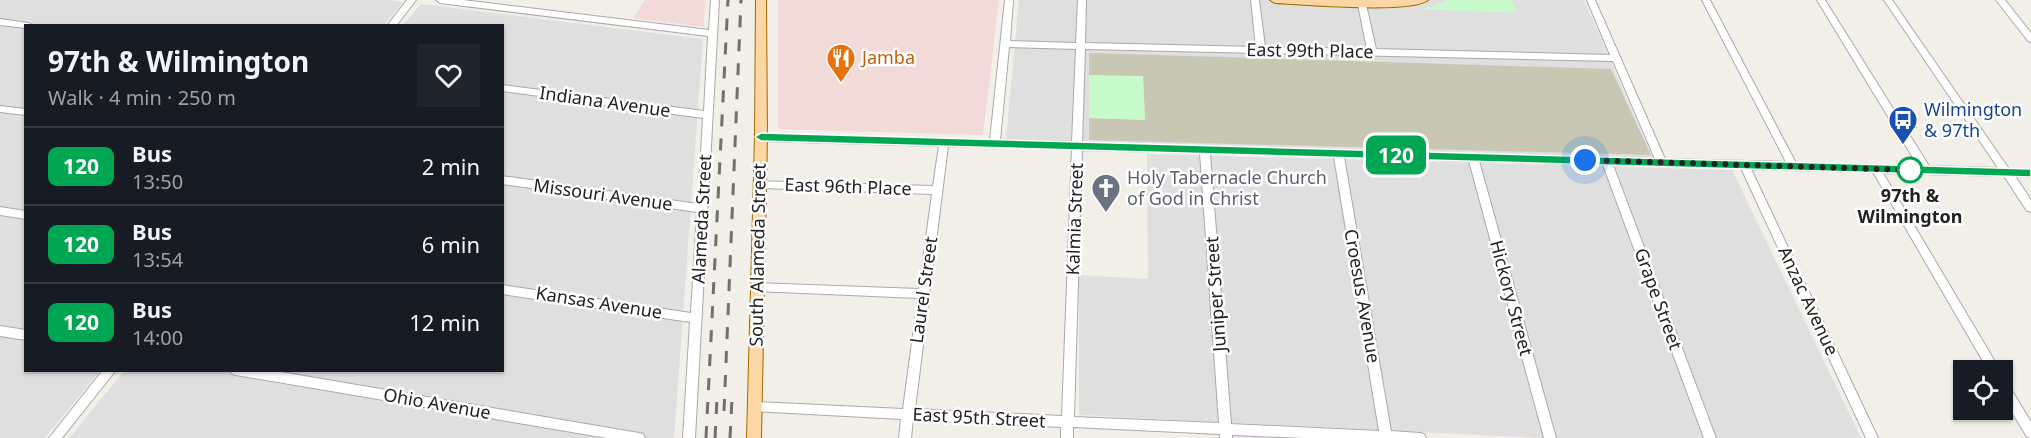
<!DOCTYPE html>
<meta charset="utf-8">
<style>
:root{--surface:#171b24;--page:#20242c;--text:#f1f3f6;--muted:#9ea1a6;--line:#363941}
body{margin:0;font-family:"Noto Sans",sans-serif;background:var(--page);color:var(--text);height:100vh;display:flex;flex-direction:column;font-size:22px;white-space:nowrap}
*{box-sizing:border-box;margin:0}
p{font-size:20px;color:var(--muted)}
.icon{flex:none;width:33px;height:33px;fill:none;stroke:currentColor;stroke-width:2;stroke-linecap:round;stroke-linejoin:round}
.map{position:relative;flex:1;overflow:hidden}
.panel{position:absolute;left:24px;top:24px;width:480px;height:348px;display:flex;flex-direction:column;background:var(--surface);border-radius:0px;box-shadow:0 2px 4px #0004}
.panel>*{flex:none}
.badge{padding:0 12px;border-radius:9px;font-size:21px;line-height:39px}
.tools{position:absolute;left:1953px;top:360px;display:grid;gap:12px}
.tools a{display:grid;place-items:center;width:60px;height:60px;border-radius:0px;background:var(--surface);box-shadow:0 2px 4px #0004;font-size:30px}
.you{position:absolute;width:30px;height:30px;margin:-15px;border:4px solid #fff;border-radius:50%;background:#1a73e8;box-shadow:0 0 0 9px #1a73e833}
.map>.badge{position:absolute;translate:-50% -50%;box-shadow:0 0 0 3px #fff}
.round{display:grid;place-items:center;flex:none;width:63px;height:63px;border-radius:0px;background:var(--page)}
.overview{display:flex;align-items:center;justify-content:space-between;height:102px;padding:0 24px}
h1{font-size:28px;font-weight:700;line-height:45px}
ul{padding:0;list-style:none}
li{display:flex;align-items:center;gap:18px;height:78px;padding:0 24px;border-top:2px solid var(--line)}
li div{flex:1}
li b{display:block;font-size:22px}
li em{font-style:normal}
li .badge{min-width:66px;font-weight:700;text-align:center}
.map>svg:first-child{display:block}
</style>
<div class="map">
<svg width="2031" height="438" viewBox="0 0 2031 438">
<rect width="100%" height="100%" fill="#f2efe9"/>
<g fill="#e0dfdf">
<path d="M0,0h388l15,2 -19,23 -358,1v344l74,1 -55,67h-45z"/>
<path d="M1019,0h565l69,159 -647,-20z"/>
<path d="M421,4l282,35 -29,399h-605l55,-67 378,-1v-344l-99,-1z"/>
<path d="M1147,154l585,16 129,268h-321l-461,-23v-140l69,4z"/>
</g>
<g fill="#f2dad9">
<path d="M645,0h60l-1,27 -71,-9z"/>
<path d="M778,0h221l-16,135 -205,-6z"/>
</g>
<path fill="#c7c7b4" d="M1089,53l522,16 40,86 -562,-15v-22l56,2 -2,-43 -54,-2z"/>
<g fill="#c8facc">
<path d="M1449,0h63l4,13 -93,-4z"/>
<path d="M1089,75l54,1 2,44 -56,-2z"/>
</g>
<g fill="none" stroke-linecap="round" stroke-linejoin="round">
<g stroke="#a9a9a9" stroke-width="2">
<g id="minor">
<path d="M407,0h9l-20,26h-9z"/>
<path d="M436,0h27l246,30 2,-30h8l-24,438h-12l7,-116 -188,-28v-9l189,28 6,-101 -195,-28v-8l196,28 5,-86 -201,-27v-6l202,26 4,-75 -268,-33z"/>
<path d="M1005,0h8l-3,41 66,2 2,-43h8l-1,43 171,4 -5,-47h8l6,47 102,2 -10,-49h8l11,49 234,6 -23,-55h8l70,159 121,3 -84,-162h8l86,163 122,3 -101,-166h8l104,166 69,2 -114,-168h8l117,169h22v8l-16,-1 16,24v12l-4,-1 -23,-35 -121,-3 117,197h-12l-115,-198 -122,-3 127,269h-12l-125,-270 -128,-3 103,273h-12l-101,-273 -124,-4 77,277h-12l-75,-277 -125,-4 47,274 29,2 4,1 2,4h-122l-72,-3v3h-12v-4l-147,-7v11h-12v-11l-148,-7 -2,18h-12l2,-19 -150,-8 -2,-4 2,-4 4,-1 148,7 15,-111 -161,-7 -4,-1 -2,-3 2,-3 4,-1 162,6 13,-95 -173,-6 -5,-4 1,-3 178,5 6,-40 -178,-5 -5,-4 2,-3 232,6zM1009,47l67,2 -4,93 -72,-2zM1085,49l528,12 42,98 -573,-16zM948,146l124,3 -10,267 -147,-7zM1082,150l118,3 19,270 -145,-6zM1210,153l124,4 45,274 -148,-7z"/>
<path d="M1996,0h9l26,33v9l-3,-1z"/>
<path d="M0,19l29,4 4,3h-7v2l-26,-3z"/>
<path d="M0,106l26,3v6l-26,-3z"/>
<path d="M0,207l26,4v8l-26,-4z"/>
<path d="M0,326l26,4v10l-26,-4z"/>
<path d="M103,370h13l-54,68h-13z"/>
<path d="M230,370h39l370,63 4,1 2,4h-38l-371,-63 -4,-1z"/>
<path d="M2002,380l4,1 25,41v16l-4,-1 -25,-41z"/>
</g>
</g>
<g stroke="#a06b00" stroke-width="2">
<g id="major">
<path d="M756,0h10l1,137 -6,301h-14l8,-301z"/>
<path d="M1270,0h158c-17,14 -126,4 -153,3z"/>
</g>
</g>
<use href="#minor" fill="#fff" fill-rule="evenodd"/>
<use href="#major" fill="#fcd6a4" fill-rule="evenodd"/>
<g stroke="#707070" stroke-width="3" stroke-dasharray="12 12" stroke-linecap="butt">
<path d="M724,411l17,-411"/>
<path d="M706,438l22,-438"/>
<path d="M715,438l2,-39"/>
<path d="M730,438l2,-39"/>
</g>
</g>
<path fill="#00a651" stroke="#fff" stroke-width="1.5" d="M761,133l1270,36v8l-1270,-36 -6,-4z"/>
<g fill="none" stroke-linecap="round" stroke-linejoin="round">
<path stroke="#222" stroke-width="6" stroke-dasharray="0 10.8" d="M1585,160l325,10"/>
</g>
<defs>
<g id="restaurant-pin" transform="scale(1.5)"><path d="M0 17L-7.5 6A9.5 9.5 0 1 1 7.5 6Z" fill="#e8710a" stroke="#fff"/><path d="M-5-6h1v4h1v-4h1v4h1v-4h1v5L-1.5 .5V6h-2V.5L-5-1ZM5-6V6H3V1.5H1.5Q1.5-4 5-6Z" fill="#fff"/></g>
<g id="bus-pin" transform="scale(1.5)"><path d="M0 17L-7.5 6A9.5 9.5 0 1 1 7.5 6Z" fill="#1a4fb4" stroke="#fff"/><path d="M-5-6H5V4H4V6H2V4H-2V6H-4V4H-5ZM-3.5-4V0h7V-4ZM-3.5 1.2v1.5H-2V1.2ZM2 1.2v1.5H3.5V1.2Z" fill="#fff"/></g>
<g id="church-pin" transform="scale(1.5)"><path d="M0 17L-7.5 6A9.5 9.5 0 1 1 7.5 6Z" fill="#6b7280" stroke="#fff"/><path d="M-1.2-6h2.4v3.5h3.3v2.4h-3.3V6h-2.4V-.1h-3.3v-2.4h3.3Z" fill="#fff"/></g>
</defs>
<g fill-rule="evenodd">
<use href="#restaurant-pin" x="841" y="58"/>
<use href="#bus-pin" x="1903" y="120"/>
<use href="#church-pin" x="1106" y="188"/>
</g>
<circle fill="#fff" stroke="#00a651" stroke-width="3" cx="1910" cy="170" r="12"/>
<g text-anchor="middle" stroke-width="5" stroke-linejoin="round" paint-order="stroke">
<g font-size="18" fill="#222" stroke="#fff">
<text transform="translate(1310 51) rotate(1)" y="6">East 99th Place</text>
<text transform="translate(605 102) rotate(8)" y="6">Indiana Avenue</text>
<text transform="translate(848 187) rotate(2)" y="6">East 96th Place</text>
<text transform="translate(603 195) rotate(8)" y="6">Missouri Avenue</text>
<text transform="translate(702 219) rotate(-87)" y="6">Alameda Street</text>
<text transform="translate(1075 219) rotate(-88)" y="6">Kalmia Street</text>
<text transform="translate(758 255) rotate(-89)" y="6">South Alameda Street</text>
<text transform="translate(924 290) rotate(-82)" y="6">Laurel Street</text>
<text transform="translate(1216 294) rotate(-94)" y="6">Juniper Street</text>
<text transform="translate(1362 296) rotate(80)" y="6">Croesus Avenue</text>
<text transform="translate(1511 298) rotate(75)" y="6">Hickory Street</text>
<text transform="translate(1658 299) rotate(70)" y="6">Grape Street</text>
<text transform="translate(1808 301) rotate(65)" y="6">Anzac Avenue</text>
<text transform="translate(599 303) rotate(9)" y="6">Kansas Avenue</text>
<text transform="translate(437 404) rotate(10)" y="6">Ohio Avenue</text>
<text transform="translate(979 418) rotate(3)" y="6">East 95th Street</text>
</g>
<g font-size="18" fill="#c56008" stroke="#fff" text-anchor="start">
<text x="862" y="64">Jamba</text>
</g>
<g font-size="18" fill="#164399" stroke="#fff" text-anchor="start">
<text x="1924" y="116">Wilmington<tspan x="1924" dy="21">&amp; 97th</tspan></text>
</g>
<g font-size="18" fill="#5b616d" stroke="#fff" text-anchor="start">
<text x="1127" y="184">Holy Tabernacle Church<tspan x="1127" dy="21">of God in Christ</tspan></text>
</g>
<g font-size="18" font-weight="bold" fill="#222" stroke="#fff">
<text x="1910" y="202">97th &amp;<tspan x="1910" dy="21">Wilmington</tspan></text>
</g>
</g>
</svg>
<div class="tools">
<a><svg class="icon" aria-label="locate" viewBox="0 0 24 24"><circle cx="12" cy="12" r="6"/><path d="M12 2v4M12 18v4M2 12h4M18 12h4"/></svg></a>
</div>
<div class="you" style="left:1585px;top:160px"></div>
<b class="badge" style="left:1396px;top:155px;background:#00a651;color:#fff">120</b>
<section class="panel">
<div class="overview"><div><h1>97th &amp; Wilmington</h1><p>Walk · 4 min · 250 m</p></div><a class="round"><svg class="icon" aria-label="heart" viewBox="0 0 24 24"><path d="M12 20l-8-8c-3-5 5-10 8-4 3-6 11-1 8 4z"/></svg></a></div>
<ul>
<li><span class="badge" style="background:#00a651;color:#fff">120</span><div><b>Bus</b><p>13:50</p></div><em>2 min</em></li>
<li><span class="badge" style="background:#00a651;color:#fff">120</span><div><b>Bus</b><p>13:54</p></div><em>6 min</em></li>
<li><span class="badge" style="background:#00a651;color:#fff">120</span><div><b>Bus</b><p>14:00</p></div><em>12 min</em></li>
</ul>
</section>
</div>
